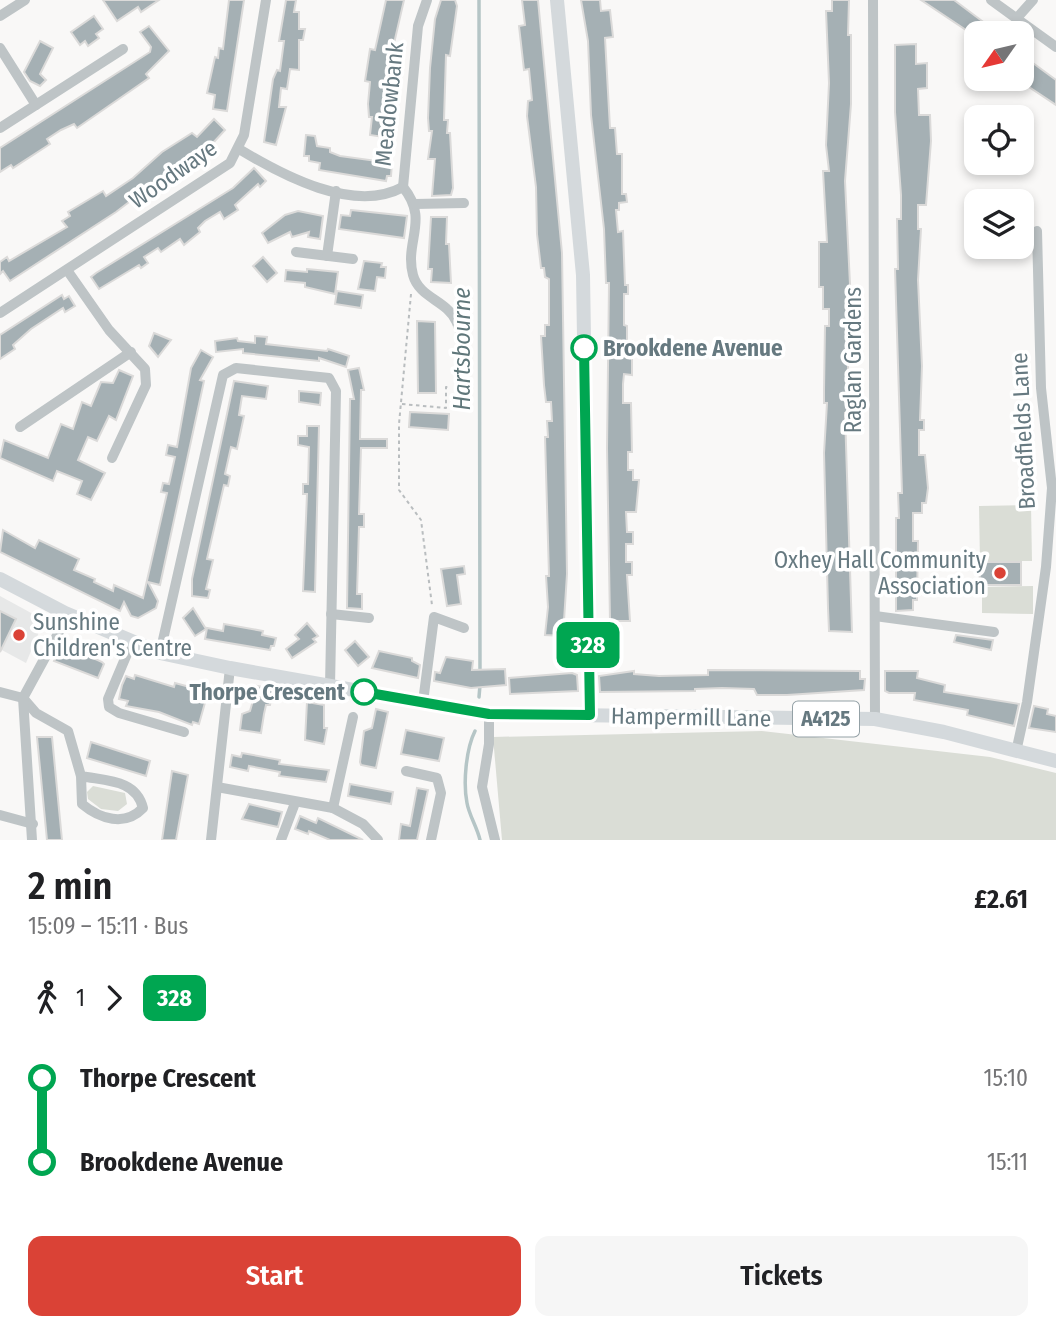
<!DOCTYPE html>
<meta charset="utf-8">
<style>
:root{--surface:#fff;--page:#f6f6f6;--text:#202124;--muted:#757577;--accent:#da4236}
body{margin:0;font-family:"Fira Sans Condensed",sans-serif;background:var(--page);color:var(--text);height:100vh;display:flex;flex-direction:column;font-size:26px;white-space:nowrap}
*{box-sizing:border-box;margin:0}
p{font-size:23px;color:var(--muted)}
.icon{flex:none;width:38px;height:38px;fill:none;stroke:currentColor;stroke-width:2;stroke-linecap:round;stroke-linejoin:round}
.map{position:relative;height:840px;overflow:hidden}
.drawer{display:flex;flex-direction:column;background:var(--surface);flex:1}
.drawer>*{flex:none}
.badge{padding:0 14px;border-radius:10px;font-size:24px;line-height:46px}
.needle{width:46px;rotate:236deg}
.controls{position:absolute;left:964px;top:21px;display:grid;gap:14px}
.controls a{display:grid;place-items:center;width:70px;height:70px;border-radius:14px;background:var(--surface);box-shadow:0 4px 10px #0003;font-size:35px}
.map>.badge{position:absolute;translate:-50% -50%;box-shadow:0 0 0 4px #fff}
.legs{display:flex;align-items:center;gap:10px;height:77px;padding:0 28px;font-size:23px}
.legs p{margin-inline-start:auto}
.head{display:flex;align-items:center;justify-content:space-between;height:119px;padding:0 28px}
h1{font-size:38px;font-weight:600;line-height:52px}
.button{display:flex;gap:14px;margin-top:auto;padding:14px 28px}
.button a{flex:1;height:80px;border-radius:14px;background:var(--accent);color:#fff;font-size:28px;font-weight:600;line-height:80px;text-align:center}
.button a+a{background:var(--page);color:var(--text)}
ul{padding:0 28px;list-style:none}
li{display:flex;align-items:center;gap:24px;height:84px;font-size:26px}
li i{display:grid;place-items:center;width:10px;height:100%;margin:0 9px;background:currentColor}
li i::after{content:'';width:18px;height:18px;margin:-9px;border:5px solid;border-radius:50%;background:var(--surface)}
li p{margin-inline-start:auto}
li:first-child i{background:linear-gradient(#0000 50%,currentColor 0)}
li:last-child i{background:linear-gradient(currentColor 50%,#0000 0)}
.map>svg:first-child{display:block}
</style>
<div class="map">
<svg width="1056" height="840" viewBox="0 0 1056 840">
<rect width="100%" height="100%" fill="#f9f8f7"/>
<path fill="#e7e8e8" d="M0,596l44,24 -18,43 -26,-14z"/>
<g fill="#daddd6">
<path d="M1031,505l1,56h-52l-1,-55z"/>
<path d="M1033,586v28l-51,-1v-26z"/>
<path d="M762,731l228,26 66,16v67h-554l-9,-103z"/>
<path d="M93,786l32,7 2,11 -9,7 -17,-2 -13,-10 -1,-7z"/>
</g>
<g fill="none" stroke-linecap="round" stroke-linejoin="round">
<g stroke="#b5c5c6" stroke-width="3.5">
<path d="M479,0l1,673"/>
<path d="M479,697l1,-12"/>
<path d="M475,731c-9,18 -12,52 -8,72 2,12 10,24 13,37"/>
</g>
</g>
<g fill="#a5b0b4" stroke="#dbdad9" stroke-width="2">
<path d="M103,0h56l-18,12 -3,-5 -21,14z"/>
<path d="M229,0h15l-17,111 -14,-2 2,-14 -8,-2 8,-36 3,1 1,-10 4,1z"/>
<path d="M286,0h10l-2,12h5v17h6l-2,11h-4v30l-9,-1 -3,20 -6,-1 -2,19h7l-10,38 -12,-3 9,-63 4,-9 3,1 4,-30h-5z"/>
<path d="M386,0h18l-20,87v36l3,1 -4,13 -13,-2 2,-18h-3l-1,-13 2,-22 -5,-1 5,-32 5,1z"/>
<path d="M441,0h14l2,6 -7,50 -4,-1 -2,65h4l-1,13h3l3,55 -2,7 -19,1 3,-37h-7l4,-28h-3l-1,-13 2,-50 5,-49z"/>
<path d="M522,0h16l24,253 5,321 -4,62 -18,-1 3,-28 -2,-31h3l-4,-139h3l-1,-16h5l-1,-19h-5l-2,-17 -3,-49h4v-11h4v-46l-4,-2 -1,-9h-3l-4,-34 -1,-47 -9,-71 1,-15 4,-1 -3,-31 -5,1 -5,-44 6,-1z"/>
<path d="M581,0h19l1,11 9,-1 3,27 -8,1 5,90h5l2,26h5v40h4l1,8 -8,1v7h-3l2,22 5,-1 2,54h3v9h-4v31l3,1v25h5v24l-8,-1 -1,10v19h8l1,49h-4v18h5v10h6l-3,32h-10l1,20h6v12h-7v18h6v13h-5l3,46h-20l-3,-173 2,-165h-3l-2,-54 -13,-114 -3,-74z"/>
<path d="M832,0h17l-1,35h3v69l-6,77 7,145 -4,11v76h-3l7,219 -23,-1 -1,-23 -4,-155 3,-50h-3v-13l1,-64h4v-17h-6v-22h-4v-45h8l-4,-71h6l-3,-26 3,-62 -3,-72h6z"/>
<path d="M921,0h33l44,33 -26,1z"/>
<path d="M94,16l9,13 -7,5 3,4 -11,8 -3,-5 -5,4 -9,-13z"/>
<path d="M149,26l20,25 -23,23 3,4 -72,50 -3,-4 -13,6 -14,9 3,5 -37,24 -2,-3 -11,7v-24l150,-96 1,-5 -11,-15z"/>
<path d="M40,41l13,7 -13,26 6,6 -6,6 -10,-5 -6,-9z"/>
<path d="M916,44v20l11,-1v25l-9,1 1,26h11l1,26 -5,64h-8v24h3l-3,51 4,86 -2,54h4v10h-5v25h6l3,33 -2,15h-4v10h-9v28h5l-1,59h-4v10l-17,1v-93h3l-1,-25h4l-7,-224h3l-1,-50h4v-24l-6,-83v-67z"/>
<path d="M1022,55l34,25v25l-33,-22 4,-5 -5,-4z"/>
<path d="M214,119l11,11 -13,14 -2,-2 -14,9 -80,61 -106,69 -7,-10 -3,3v-12l7,-5 2,4 58,-34 -5,-6 8,-5 -2,-4 35,-21 3,5 27,-18 29,-26 30,-19 5,4z"/>
<path d="M306,135l9,1 2,10 13,2v4l10,4 52,7 -1,13h-4l-1,5 -67,-11 1,-7 -11,-2v-5h-5z"/>
<path d="M254,168l12,13 -6,6 -2,-3 -23,21 3,5 -14,9 -4,-7 -15,9 -7,7 2,4 -16,13 -4,-6 -19,13 -3,-4 -14,9 4,6 -7,5 -2,-3 -40,24 -8,-12 5,-4 137,-85z"/>
<path d="M351,210l56,6 -3,22 -65,-9 2,-14 9,1z"/>
<path d="M298,211l25,5 -3,23 -12,-2 1,-5 -17,5 -2,-5 -22,11 -6,-10 23,-18z"/>
<path d="M431,217h16l-1,27h3l2,39 -20,-1 1,-13h-4z"/>
<path d="M263,257l14,16 -10,9 -14,-16z"/>
<path d="M364,261l18,2 -1,4h5l-1,11 -8,-1 -2,14 -17,-2z"/>
<path d="M307,269l31,3 -3,22 -30,-7v-4l-20,-2 1,-11 21,2z"/>
<path d="M337,291l26,4 -2,13 -26,-4z"/>
<path d="M62,295l2,4 5,-3 6,10 -10,6 -2,-4 -32,21 -18,16 2,4 -15,10v-24z"/>
<path d="M417,321l18,1 1,71h-18z"/>
<path d="M154,333l17,7 -13,17 -9,-11z"/>
<path d="M255,336l12,1 -1,7 61,7 1,-2 21,7 -3,11 -27,-9v3l-76,-8v-4l-27,3 -1,-11 22,-3 1,3 17,2z"/>
<path d="M201,350l12,7 -13,23 4,1 -44,204 -12,-3 10,19 -2,7 -18,10 -7,-2 -7,-14 -4,9 -120,-59 3,-22 32,18 4,-8 40,19 -5,11 21,9 -1,3 19,9 1,-6 29,13 24,-105 -6,-1 2,-9 6,1 6,-27 -9,-2 2,-10 9,2 14,-79z"/>
<path d="M359,368l5,22h-3l-1,49h27v9h-26l-2,66h5v13h-5l-2,67h5v15l-15,-1 3,-209h4l-6,-29z"/>
<path d="M119,370l14,6 -17,44 -7,-4 -12,25 -9,-4 -10,23 27,13 -14,27 -14,-6 5,-13 -25,-10 -4,10 -53,-23 4,-18 44,18 13,-34 12,5 9,-27 9,4 10,-24 12,1z"/>
<path d="M234,381l34,5 -2,13 -24,-3 -3,19 5,1 -7,33 -6,-2 -6,27 5,2 -2,10 -4,-1 -17,74 6,1 -7,29 4,1 -2,8 -16,-2v-17z"/>
<path d="M299,391l22,2 -1,12 -21,-3z"/>
<path d="M410,412l39,2 -1,16 -39,-3z"/>
<path d="M307,426h12l-4,166 -12,-1 4,-97h-4v-10h5l1,-37 -11,-2v-9h9z"/>
<path d="M979,562h42v23h-41z"/>
<path d="M464,566l1,8 -8,1 4,29 -14,2 -6,-37z"/>
<path d="M193,608l13,21 -11,7 -12,-18z"/>
<path d="M0,611l16,8 -16,33z"/>
<path d="M307,623l11,13 -5,3 3,3 -24,16 -6,-9 13,-10 -4,-4z"/>
<path d="M224,624l39,7 -1,4 14,3 -2,8h-3l-1,4 -65,-11 2,-11 16,3z"/>
<path d="M956,635l37,5 -2,10 -37,-8z"/>
<path d="M355,641l14,16 -11,9 -13,-16z"/>
<path d="M62,644l40,18 2,2 -6,14 -44,-17z"/>
<path d="M379,651l33,7v3l8,4 -2,13 -46,-10z"/>
<path d="M446,657l27,4 -1,9 33,-1 1,16 -35,3 -37,-7 1,-9 5,1z"/>
<path d="M708,670l152,1v8h5l-1,11 -77,5h-30l-3,-6 -32,-1 -27,1v2l-95,1 -1,-16 35,-5v3l25,2 49,-1z"/>
<path d="M885,671h33l-1,7 28,7 -1,7 75,12 -5,22 -47,-11 1,-5 -54,-10 1,-7h-26l-4,-2z"/>
<path d="M572,673l5,2 1,16 -68,3 -1,-16z"/>
<path d="M135,675l39,12 1,-4 33,9 -9,32 -6,-2 -1,3 -33,-13 -33,-6 2,-5 -9,-2 3,-14 4,-9 8,3z"/>
<path d="M257,686l16,3 -3,16h-4l-2,9 -3,19 -21,-3 2,-16 8,-3z"/>
<path d="M307,702l17,3v23h3l-3,16 -19,-4z"/>
<path d="M1034,706l14,3 -1,5 9,2v16l-27,-4z"/>
<path d="M376,709l12,3 -12,56 -15,-3 -1,-3 4,-31 8,-3z"/>
<path d="M406,730l38,8 -5,23 -38,-7z"/>
<path d="M37,737h15l10,103h-15z"/>
<path d="M91,742l59,19 -4,15 -59,-18z"/>
<path d="M242,753l38,7 -1,4 50,6 -3,12 -47,-6 1,-4 -31,-6 -1,5 -18,-4 2,-12 9,2z"/>
<path d="M172,771l16,4 -12,65h-14z"/>
<path d="M350,784l43,8 -2,12 -43,-8z"/>
<path d="M417,788l11,2 -11,50h-18l2,-16 9,2z"/>
<path d="M249,804l33,8 -4,15 -36,-8z"/>
<path d="M300,816l16,7 2,-5 45,22h-33l-21,-9 -1,3 -13,-5z"/>
</g>
<g fill="none" stroke-linecap="round" stroke-linejoin="round">
<g stroke="#b9bdbf" stroke-width="2" stroke-dasharray="3.5 3.5" stroke-linecap="butt">
<path d="M411,294l-12,130v66l22,30 11,85"/>
<path d="M402,404l44,4v-21h3"/>
</g>
<g stroke="#bec4c6" stroke-width="10">
<path d="M873,0l2,719"/>
<path d="M991,0l65,47"/>
<path d="M0,16l25,-16"/>
<path d="M1017,18l16,-18"/>
<path d="M0,48l36,57"/>
<path d="M0,128l123,-79"/>
<path d="M239,149c43,26 115,65 164,38"/>
<path d="M403,187c27,33 1,54 10,88 5,18 22,23 34,34 23,20 14,61 14,88"/>
<path d="M403,187l15,-161 9,-26"/>
<path d="M415,204l49,-1"/>
<path d="M296,252l57,7"/>
<path d="M327,256l9,-65"/>
<path d="M67,270l42,60 36,39 1,16 -34,73"/>
<path d="M0,313l230,-150 14,-28 22,-135"/>
<path d="M20,427l111,-75"/>
<path d="M331,614l38,4"/>
<path d="M875,616l119,16"/>
<path d="M132,642l-24,57 1,8 10,6 65,19"/>
<path d="M160,653l63,-278 13,-7 93,10 7,13 -6,295"/>
<path d="M0,692l23,6 13,15 32,18 13,45 1,28c18,15 43,23 61,4 -7,-29 -37,-27 -62,-32"/>
<path d="M423,702l11,-85 30,11"/>
<path d="M489,714v30l-7,43 13,53"/>
<path d="M1016,752l11,-50 19,-135 6,-79 -11,-100 -4,-157"/>
<path d="M406,771l31,7 4,15 -10,47"/>
<path d="M217,787l116,21 30,16 15,16"/>
<path d="M333,808l20,-91"/>
<path d="M0,815l33,9"/>
<path d="M32,840l-9,-142 37,-68 5,-17"/>
<path d="M211,840l19,-172"/>
<path d="M281,840l14,-37"/>
</g>
<g stroke="#d4d9dc" stroke-width="14">
<path d="M557,0l26,275 7,440"/>
<path d="M0,579l65,34 95,40 70,15 259,46 386,5 69,13 112,29"/>
</g>
</g>
<g fill="none" stroke-linecap="round" stroke-linejoin="round">
<g stroke="#fff" stroke-width="16">
<path id="line-1" d="M364,692l125,22 101,1 -6,-367"/>
</g>
<use href="#line-1" stroke="#00a651" stroke-width="10"/>
</g>
<g fill="#fff" stroke="#00a651" stroke-width="3.5">
<circle cx="584" cy="348" r="12"/>
<circle cx="364" cy="692" r="12"/>
</g>
<g fill="#da4236" stroke="#fff" stroke-width="2.5">
<circle cx="1000" cy="573" r="7"/>
<circle cx="19" cy="635" r="7"/>
</g>
<g text-anchor="middle" stroke-width="7" stroke-linejoin="round" paint-order="stroke">
<rect fill="#fff" stroke="#94a1a6" stroke-width="2" x="793" y="701.5" width="66" height="35" rx="5"/>
<g font-size="21" font-weight="bold" fill="#667980">
<text x="826" y="726">A4125</text>
</g>
<g font-size="23" fill="#667980" stroke="#fff">
<text transform="translate(389 104) rotate(-84)" y="8">Meadowbank</text>
<text transform="translate(173 174) rotate(-35)" y="8">Woodwaye</text>
<text transform="translate(853 360) rotate(-90)" y="8">Raglan Gardens</text>
<text transform="translate(1023 431) rotate(-93)" y="8">Broadfields Lane</text>
<text transform="translate(691 717) rotate(1)" y="8">Hampermill Lane</text>
</g>
<g font-size="23" font-weight="bold" fill="#667980" stroke="#fff" text-anchor="start">
<text x="603" y="356">Brookdene Avenue</text>
<text x="345" y="700" text-anchor="end">Thorpe Crescent</text>
</g>
<g font-size="23" fill="#667980" stroke="#fff" text-anchor="end">
<text x="986" y="568">Oxhey Hall Community<tspan x="986" dy="26">Association</tspan></text>
<text x="33" y="630" text-anchor="start">Sunshine<tspan x="33" dy="26">Children's Centre</tspan></text>
</g>
<g font-size="24" font-style="italic" fill="#60777a" stroke="#fff">
<text transform="translate(462 349) rotate(-90)" y="8">Hartsbourne</text>
</g>
</g>
</svg>
<div class="controls">
<a><svg class="needle" viewBox="-14 -14 28 28"><path d="M0-13l5 13h-10z" fill="#e53935"/><path d="M0 13l5-13h-10z" fill="#757577"/></svg></a>
<a><svg class="icon" aria-label="locate" viewBox="0 0 24 24"><circle cx="12" cy="12" r="6"/><path d="M12 2v4M12 18v4M2 12h4M18 12h4"/></svg></a>
<a><svg class="icon" aria-label="layers" viewBox="0 0 24 24"><path d="M12 4l9 5-9 5-9-5zM3 14l9 5 9-5"/></svg></a>
</div>
<b class="badge" style="left:588px;top:645px;background:#00a651;color:#fff">328</b>
</div>
<section class="drawer">
<div class="head"><div><h1>2 min</h1><p>15:09 – 15:11 · Bus</p></div><b>£2.61</b></div>
<div class="legs"><svg class="icon" aria-label="walk" viewBox="0 0 24 24"><circle cx="13" cy="4" r="2"/><path d="M13 8l-2 6 4 7M11 14l-3 7M7 12l3-4h3l4 4"/></svg>1<svg class="icon" aria-label="forward" viewBox="0 0 24 24"><path d="M9 5l7 7-7 7"/></svg><b class="badge" style="background:#00a651;color:#fff">328</b></div>
<ul>
<li><i style="color:#00a651"></i><b>Thorpe Crescent</b><p>15:10</p></li>
<li><i style="color:#00a651"></i><b>Brookdene Avenue</b><p>15:11</p></li>
</ul>
<div class="button"><a>Start</a><a>Tickets</a></div>
</section>
